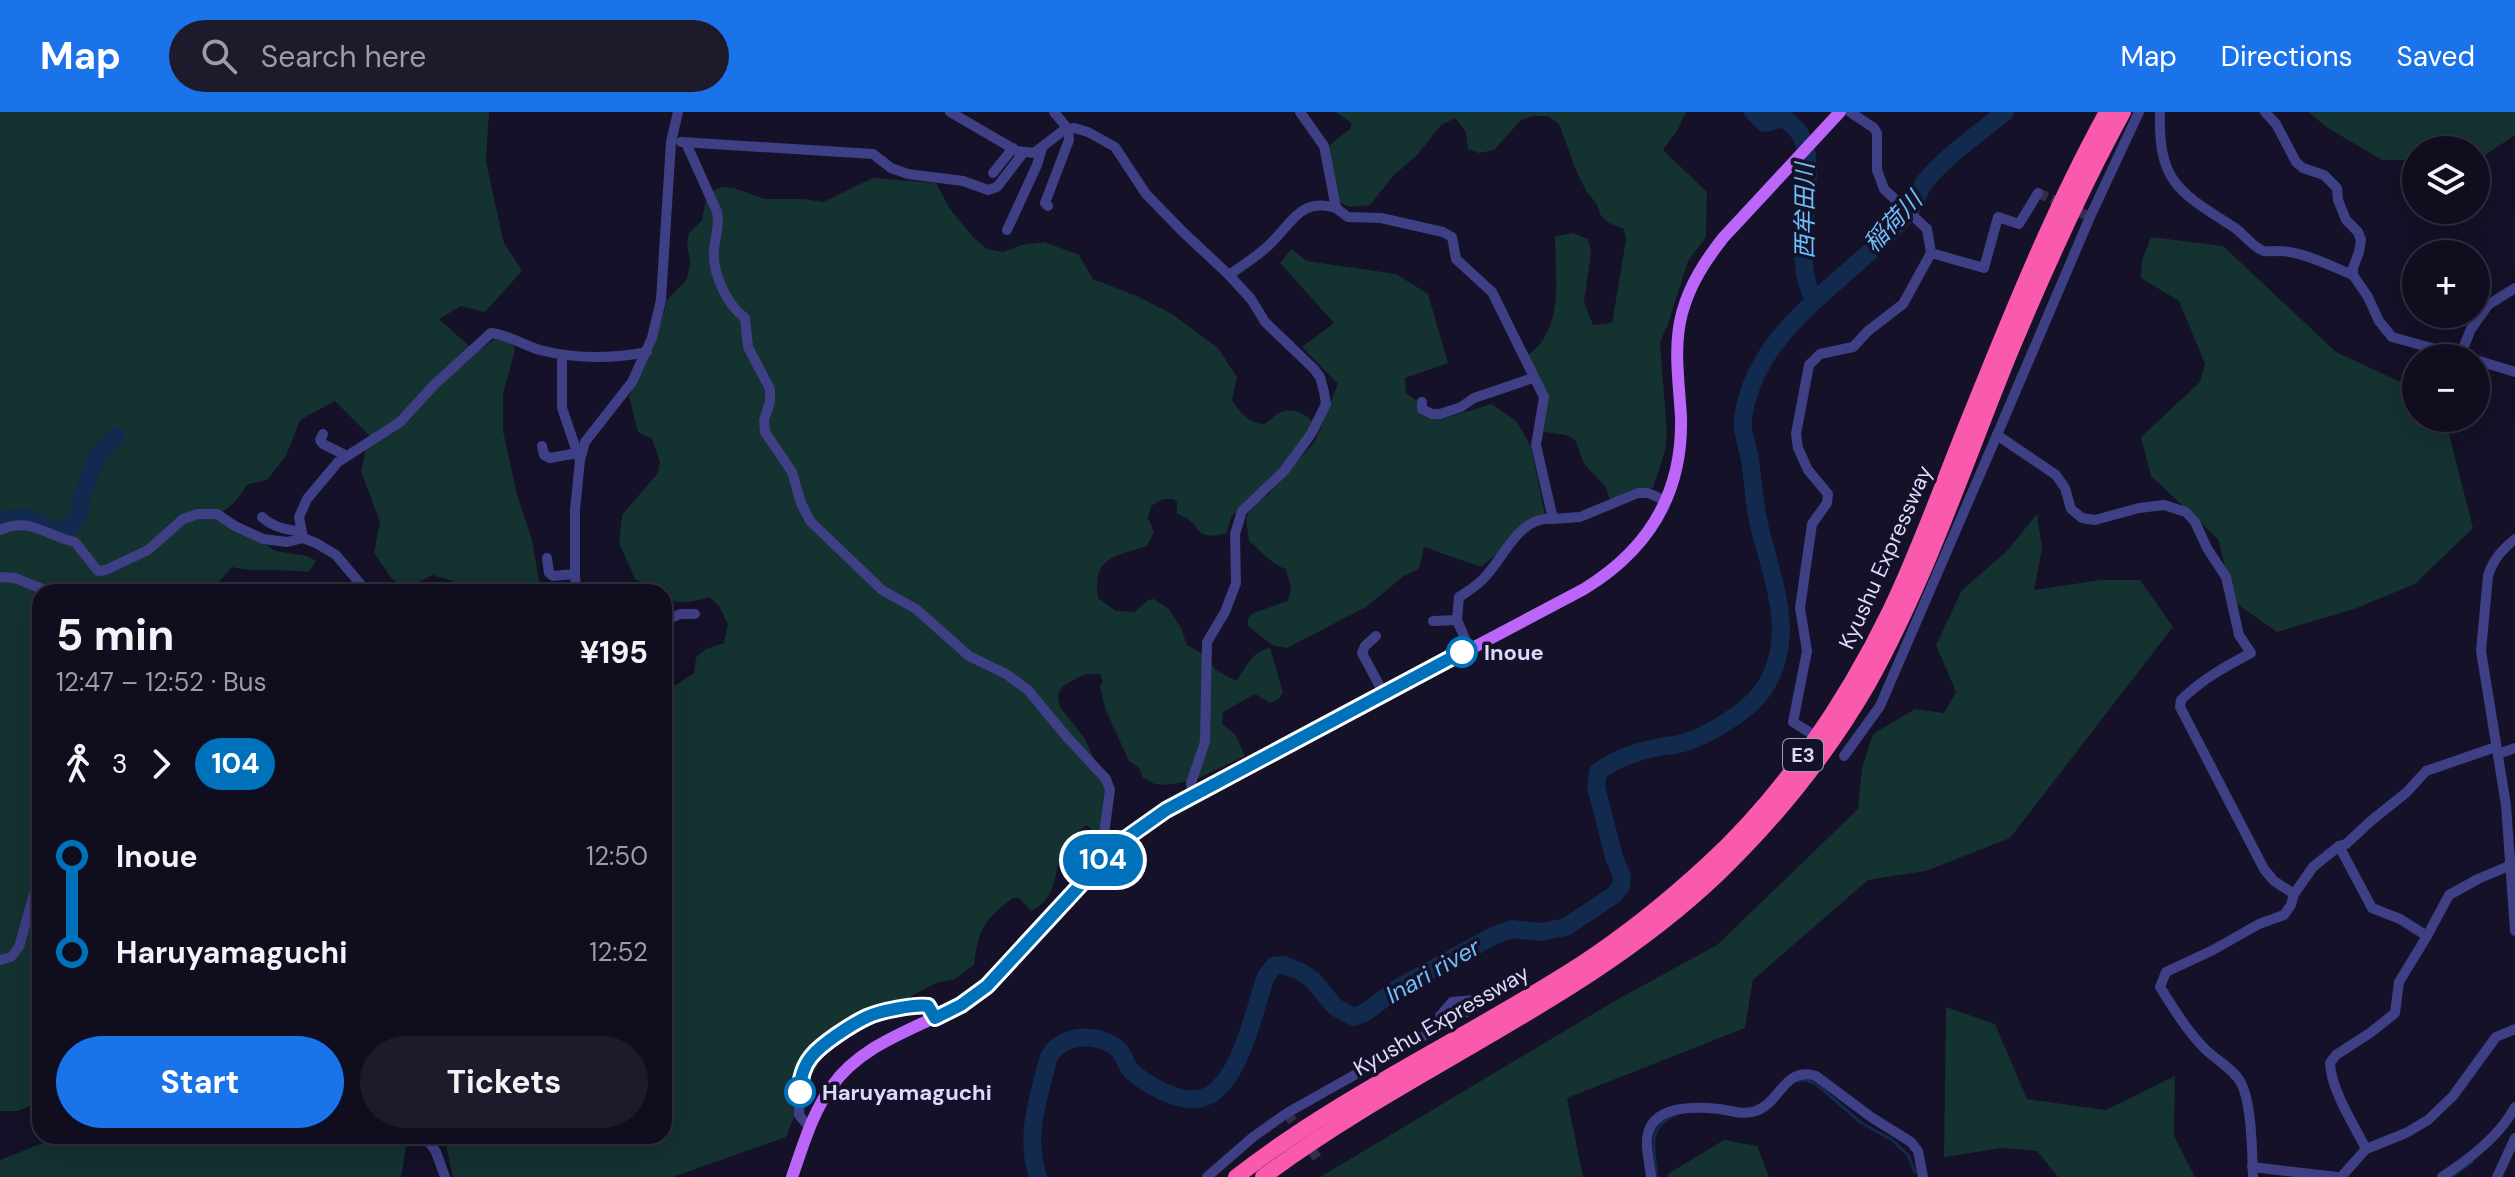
<!DOCTYPE html>
<meta charset="utf-8">
<style>
:root{--surface:#0f0d1e;--page:#1d1b2b;--text:#f1f3f6;--muted:#9b9ca4;--line:#2f2d3c;--accent:#1a73e8}
body{margin:0;font-family:"DM Sans","Noto Sans JP",sans-serif;background:var(--page);color:var(--text);height:100vh;display:flex;flex-direction:column;font-size:30px;white-space:nowrap}
*{box-sizing:border-box;margin:0}
p{font-size:26px;color:var(--muted)}
.icon{flex:none;width:44px;height:44px;fill:none;stroke:currentColor;stroke-width:2;stroke-linecap:round;stroke-linejoin:round}
.map{position:relative;flex:1;overflow:hidden}
.drawer{position:absolute;left:32px;top:472px;width:640px;height:560px;display:flex;flex-direction:column;background:var(--surface);border-radius:24px;box-shadow:0 8px 32px #0002,0 0 0 2px var(--line)}
.drawer>*{flex:none}
.badge{padding:0 16px;border-radius:26px;font-size:28px;line-height:52px}
.fabs{position:absolute;left:2402px;top:24px;display:grid;gap:16px}
.fabs a{display:grid;place-items:center;width:88px;height:88px;border-radius:50%;background:var(--surface);box-shadow:0 8px 32px #0002,0 0 0 2px var(--line);font-size:40px}
.map>.badge{position:absolute;translate:-50% -50%;box-shadow:0 0 0 4px #fff}
.legs{display:flex;align-items:center;gap:12px;height:88px;padding:0 24px;font-size:26px}
.legs p{margin-inline-start:auto}
.summary{display:flex;align-items:center;justify-content:space-between;height:136px;padding:0 24px}
h1{font-size:44px;font-weight:700;line-height:60px}
.action{display:flex;gap:16px;margin-top:auto;padding:16px 24px}
.action a{flex:1;height:92px;border-radius:48px;background:var(--accent);color:#fff;font-size:32px;font-weight:700;line-height:92px;text-align:center}
.action a+a{background:var(--page);color:var(--text)}
ul{padding:0 24px;list-style:none}
li{display:flex;align-items:center;gap:28px;height:96px;font-size:30px}
li i{display:grid;place-items:center;width:12px;height:100%;margin:0 10px;background:currentColor}
li i::after{content:'';width:20px;height:20px;margin:-10px;border:6px solid;border-radius:50%;background:var(--surface)}
li p{margin-inline-start:auto}
li:first-child i{background:linear-gradient(#0000 50%,currentColor 0)}
li:last-child i{background:linear-gradient(currentColor 50%,#0000 0)}
header{display:flex;align-items:center;gap:48px;box-sizing:border-box;height:112px;padding:0 40px;background:var(--accent);color:#fff}
header strong{font-size:38px}
nav{display:flex;gap:44px;margin-inline-start:auto;font-size:28px}
.search{width:560px;height:72px;background:var(--page);display:flex;align-items:center;gap:20px;box-sizing:border-box;padding:0 28px;border-radius:44px;color:var(--muted);font-size:30px}
.map>svg:first-child{display:block}
</style>
<header>
<strong>Map</strong>
<div class="search"><svg class="icon" aria-label="search" viewBox="0 0 24 24"><circle cx="10" cy="10" r="6"/><path d="M15 15l6 6"/></svg>Search here</div>
<nav><a>Map</a><a>Directions</a><a>Saved</a></nav>
</header>
<div class="map">
<svg width="2515" height="1065" viewBox="0 0 2515 1065">
<rect width="100%" height="100%" fill="#141128"/>
<g fill="#143230">
<path d="M0,0h489l-3,50 18,81 18,28 -37,41 -24,-6 -22,13 30,27 9,5 17,-12 18,4 2,7 -12,44v37l15,67 14,42 9,52h-64l-3,-4 -41,-13 -18,9 -13,2 -10,-7 -18,-26 6,-31 -19,-51 8,-36 -34,-34 -35,19 -14,36 -19,24 -19,4 -13,18 -14,11 54,38 33,5 8,5 -7,11c-26,-3 -52,1 -77,-5l-22,25h-170v510l-22,9h-18z"/>
<path d="M1336,0h350l-8,17 -15,21 44,42 -1,45 -18,24 -20,63 -8,18 7,91 -2,18 -12,37 -13,1 -30,10 -5,-13 -21,-22 -9,-24 -9,-5 -22,-3 3,-32 -19,-45c37,-26 27,-79 27,-119l18,-3 15,6 3,13 -7,50 9,23 19,-2 14,-83 -2,-11 -15,-6 -8,-7 -5,-13 -10,-12 -11,-23 -16,-44 -11,-8h-15l-12,4 -27,30 -15,3 -11,-4 -2,-17 -11,-14 -14,7 -23,29 -25,22 -23,29 -20,2 -11,-5 -11,-52 2,-5 21,-17v-5z"/>
<path d="M2308,0h207v23l-37,25h-2v-10h-60v10h-34l-54,-32z"/>
<path d="M873,66l63,5 14,26 24,29 13,11 16,3 18,-7 23,-3 35,13 14,24 46,18 33,17 46,34 19,29 -5,23c8,13 17,23 32,24 6,-3 11,-10 17,-12 11,-5 26,2 32,11l-25,39 -57,55 -4,16c-38,10 -21,-10 -50,-19v-12l-4,-3h-10l-12,7 -3,12 6,14 -7,14c-31,11 -55,9 -49,52l18,13 18,1 14,-12 6,-1 15,10 12,19 6,17 14,8 15,17 20,11c10,-12 16,-31 34,-33l13,44 -4,7 -9,4 -15,-9 -32,18 -1,12 13,10 10,22 -50,24 -28,5 -12,-1 -12,-6 -4,-10 -10,-7 -23,-50 -6,-24 3,-6 -3,-7h-14l-11,5 -13,8 -4,8 2,12 25,32 22,48 -8,49 -12,-11c-10,7 -21,17 -26,30 -8,23 -4,43 -30,56l-12,-13h-6c-28,21 -35,31 -39,67l-19,14 -19,4 -55,29 -53,35 -21,37 -21,53 -113,40h-220l-9,-41h220v-450l12,-1 18,-12 2,-16 10,-8 18,-6 4,-19 -9,-18 -10,-9c-17,5 -29,9 -45,-1v-4h-7l-22,-13 -16,-36 3,-28 36,-42 2,-11 -8,-23 -14,-7 -9,-36 24,-47 14,-49 20,-21 3,-16 -3,-21 2,-9 13,-13 5,-26 14,-7 13,1 31,11h39l19,3z"/>
<path d="M2151,125l72,9 113,106 80,37v29h29l28,110 -58,56 -61,25 -77,23 -43,-30 -16,-63 -67,-63 -10,-39 59,-55 5,-18 -26,-63 -38,-23 1,-18z"/>
<path d="M1291,137l16,12 89,13 32,20 20,69 -43,15 1,15 36,26 50,-15 25,18 14,25 14,67 -64,53 -57,-20 -5,22 -15,7 -38,31 -79,41 -15,-3 -24,-19v-8l5,-5 35,-12 3,-14 -5,-18c-15,-5 -25,-18 -37,-28l-3,-22 5,-13 17,-11 47,-54 23,-57 -36,-37 32,-24 -54,-60z"/>
<path d="M2037,402l5,35 -8,41 67,-10h39l33,47 -163,211 -84,33 -58,9 -115,100 -8,48 -178,70 16,79h-263l300,-179 97,-53 141,-136 4,-41 11,-34 42,-25 29,4 12,-21 -20,-47 26,-55 44,-38z"/>
<path d="M1946,895l49,17 32,75 79,11 69,-34 -1,60 21,41h-137l-21,-26 -35,-3 -58,9z"/>
<path d="M60,1024h348l-7,41h-401v-17z"/>
<path d="M1724,1028l33,6 12,31h-101v-3z"/>
</g>
<g fill="none" stroke-linecap="round" stroke-linejoin="round">
<g stroke="#112a4d" stroke-width="3">
<path d="M1797,969l7,-1 11,3 45,39 32,18 16,15 7,17"/>
<path d="M1657,1065c-3,-27 -11,-49 18,-62"/>
<path d="M2452,1065l21,-16"/>
</g>
<g stroke="#112a4d" stroke-width="18">
<path d="M1753,0l12,11 19,-5c5,4 11,9 14,13 27,36 -12,120 16,168"/>
<path d="M0,409l23,-4 6,2"/>
<path d="M34,409l22,10 13,-3 10,-13 3,-19 15,-40 19,-20"/>
<path d="M1038,1065c-12,-37 -3,-66 6,-102 2,-5 3,-13 5,-18 12,-24 51,-25 70,-7 5,6 7,15 12,21 15,13 45,31 66,28 42,-5 57,-90 69,-123l8,-10 10,-1 17,7 12,8 22,27 19,10 12,-5 32,-24 97,-53 17,-6 29,3 25,-5 48,-32 7,-9 1,-10 -7,-16 -19,-73 2,-15c19,-15 44,-22 67,-26 6,-1 12,-1 18,-3 24,-7 66,-32 80,-53 37,-54 7,-114 -5,-170 -4,-19 -5,-40 -8,-60 -2,-12 -9,-29 -7,-41 11,-84 88,-127 142,-182 8,-8 18,-17 25,-26 7,-10 9,-23 17,-32 23,-26 51,-45 78,-67"/>
</g>
<g stroke="#322f48" stroke-width="10" stroke-dasharray="10 5" stroke-linecap="butt">
<path d="M2038,81l52,24"/>
<path d="M1287,1001l30,45"/>
</g>
<g stroke="#3e3f85" stroke-width="10">
<path d="M950,0l67,39 17,2 30,-23 10,-2 14,4 27,15 31,47 37,38 46,43 22,24 14,23 49,47 6,8 4,15 2,12 -15,30 -27,37 -42,40 -7,23 1,49 -11,29 -18,30 -2,100 -14,41 1,12"/>
<path d="M1300,0l24,34 12,62 12,9 33,1 62,14 9,5 4,22 36,33 52,105 -8,48 17,74 27,-2 58,-24h10l18,8"/>
<path d="M2139,0l-49,105 -93,218 59,40 9,13 6,21 11,9 13,2 44,-12 25,-3 22,7 9,10 12,26 19,29 13,58 12,18c-25,13 -50,27 -70,47l-1,7 84,162 10,12 20,13"/>
<path d="M2160,0c-2,71 19,80 75,116 9,6 18,20 29,23 8,1 17,-1 25,1 21,3 44,15 64,23"/>
<path d="M2265,0l11,12 20,38 7,6 21,7 13,13 1,12 8,20 12,12 3,8 -2,12 -6,16v7l15,22 11,24 13,16 76,21"/>
<path d="M681,30l192,12 18,14 17,6 55,7 25,9 9,-3 27,-35"/>
<path d="M686,31l31,69c3,13 -2,25 -3,38 -2,23 13,55 31,68l3,29 22,42v13l-6,18 1,12 27,40 9,31 9,18 72,69 34,19 53,47 37,18 22,16 38,46 40,43 4,11 -7,51 5,14"/>
<path d="M993,61l20,-25"/>
<path d="M1048,94l-3,-3 24,-63 -1,-11 -14,-17"/>
<path d="M1007,118l30,-65 5,-17"/>
<path d="M1931,141l53,15 14,-51 21,7 19,-31"/>
<path d="M1229,163c14,-10 29,-19 41,-31 21,-19 29,-47 66,-36"/>
<path d="M562,243v53l17,50"/>
<path d="M2460,244l11,-27 17,-24 27,-17"/>
<path d="M2476,248l39,12"/>
<path d="M1422,290v7l10,5h8l21,-7 13,-9 59,-20"/>
<path d="M323,322l-3,6 3,4 24,12"/>
<path d="M542,334l2,9 6,3 27,-5"/>
<path d="M262,405c10,10 25,13 38,14"/>
<path d="M0,418c30,-14 46,6 75,12l23,29 8,-1 42,-20 35,-31 15,-5h19l18,12 28,13 24,3 16,-4 13,5 20,12 31,37"/>
<path d="M303,426l-4,-21 8,-18 31,-37 62,-40 34,-37 57,-52c18,2 32,12 49,17 34,9 73,9 107,2"/>
<path d="M2515,427c-13,11 -22,20 -27,37l-7,75 25,154 9,126"/>
<path d="M547,446l2,15 4,3 22,-2"/>
<path d="M0,465l15,1 35,14"/>
<path d="M577,480l-2,-14v-68l5,-50 5,-18 47,-60 20,-44 9,-38 10,-158 7,-30"/>
<path d="M664,509l16,-7h15"/>
<path d="M1433,509l24,-1"/>
<path d="M1376,524l-11,10 -3,7 22,41"/>
<path d="M1469,536l-12,-28 2,-23c9,-6 18,-11 25,-19 21,-21 34,-62 69,-59"/>
<path d="M664,564l4,-6"/>
<path d="M1809,620l-16,-10 14,-71 -7,-43 12,-84 15,-21 1,-9 -20,-24 -10,-22 -2,-14 13,-69 11,-11 33,-7 15,-16 35,-27 28,-51 -4,-24 -43,-40 -7,-19v-37l-3,-5 -24,-16"/>
<path d="M2498,642l17,-6"/>
<path d="M1844,644l36,-50 117,-271"/>
<path d="M2339,734l33,62 28,11 27,17 22,-41 29,-16 33,-14"/>
<path d="M0,848l11,-3 8,-10 21,-75"/>
<path d="M810,1016l-11,-13c1,-19 0,-37 9,-54 8,-14 44,-38 60,-44 11,-5 48,-13 60,-11l7,12"/>
<path d="M425,1024l11,16 9,25"/>
<path d="M2366,1037c-12,-24 -35,-59 -36,-86l6,-8 34,-22 25,-20 4,-31 28,-46"/>
<path d="M2252,1055l85,10"/>
<path d="M1207,1065l46,-40 34,-24 188,-106 -1,-7 -22,2 -12,14 -2,10"/>
<path d="M1651,1065c-1,-12 -5,-26 -4,-38 3,-34 47,-33 72,-30 13,2 24,6 37,2 25,-9 28,-45 60,-35l55,41 40,25 7,9 5,26"/>
<path d="M2253,1065c-1,-24 -1,-73 -12,-94 -7,-14 -25,-23 -36,-34 -18,-18 -31,-40 -45,-62l6,-15 47,-22 46,-26 25,-9 7,-10 3,-11 19,-27 26,-21 7,-2 26,-24 35,-28 19,-21 70,-24"/>
<path d="M2341,1065l25,-28 40,-16 22,-13 25,-24 43,-59 19,-8"/>
<path d="M2442,1065c27,-18 58,-41 73,-70"/>
<path d="M2497,1065l18,-39"/>
</g>
<path stroke="#bb65f9" stroke-width="12" d="M792,1065c11,-31 20,-64 40,-91 30,-42 81,-56 124,-79 11,-6 21,-14 31,-21l121,-131 17,-16 41,-29 418,-221c64,-39 99,-96 97,-172 -2,-35 -8,-70 1,-104 8,-29 23,-52 41,-75l117,-126"/>
<g stroke="#f95aad" stroke-width="16">
<path d="M1236,1065c108,-84 233,-140 347,-214 44,-29 85,-62 124,-98 76,-70 138,-161 183,-254 30,-62 53,-128 79,-192 42,-104 84,-209 138,-307"/>
<path d="M1263,1065c147,-110 322,-176 455,-303 58,-56 110,-121 150,-190 59,-106 97,-222 143,-334 34,-81 70,-161 112,-238"/>
</g>
</g>
<g fill="none" stroke-linecap="round" stroke-linejoin="round">
<g stroke="#fff" stroke-width="18">
<path id="line-1" d="M800,980c0,-12 3,-25 11,-35 10,-13 41,-33 56,-40 13,-6 48,-13 61,-11l7,12 26,-13 26,-19 121,-131 17,-16 41,-29 296,-158"/>
</g>
<use href="#line-1" stroke="#0072bc" stroke-width="12"/>
</g>
<g fill="#fff" stroke="#0072bc" stroke-width="4">
<circle cx="1462" cy="540" r="14"/>
<circle cx="800" cy="980" r="14"/>
</g>
<g text-anchor="middle" stroke-width="7" stroke-linejoin="round" paint-order="stroke">
<rect fill="#141128" stroke="#a09ebe" stroke-width="2" x="1783" y="627" width="40" height="32" rx="6"/>
<g font-size="20" font-weight="bold" fill="#dcdafe">
<text x="1803" y="650">E3</text>
</g>
<g font-size="22" fill="#dcdafe" stroke="#141128">
<text transform="translate(1885 445) rotate(-66)" y="8">Kyushu Expressway</text>
<text transform="translate(1441 908) rotate(-30)" y="8">Kyushu Expressway</text>
</g>
<g font-size="22" font-weight="bold" fill="#dcdafe" stroke="#141128" text-anchor="start">
<text x="1484" y="548">Inoue</text>
<text x="822" y="988">Haruyamaguchi</text>
</g>
<g font-size="24" font-style="italic" fill="#6cbff9" stroke="#141128">
<text transform="translate(1805 99) rotate(-90)" y="8">西牟田川</text>
<text transform="translate(1893 110) rotate(-47)" y="8">稲荷川</text>
<text transform="translate(1433 859) rotate(-30)" y="8">Inari river</text>
</g>
</g>
</svg>
<div class="fabs">
<a><svg class="icon" aria-label="layers" viewBox="0 0 24 24"><path d="M12 4l9 5-9 5-9-5zM3 14l9 5 9-5"/></svg></a>
<a>+</a>
<a>−</a>
</div>
<b class="badge" style="left:1103px;top:748px;background:#0072bc;color:#fff">104</b>
<section class="drawer">
<div class="summary"><div><h1>5 min</h1><p>12:47 – 12:52 · Bus</p></div><b>¥195</b></div>
<div class="legs"><svg class="icon" aria-label="walk" viewBox="0 0 24 24"><circle cx="13" cy="4" r="2"/><path d="M13 8l-2 6 4 7M11 14l-3 7M7 12l3-4h3l4 4"/></svg>3<svg class="icon" aria-label="forward" viewBox="0 0 24 24"><path d="M9 5l7 7-7 7"/></svg><b class="badge" style="background:#0072bc;color:#fff">104</b></div>
<ul>
<li><i style="color:#0072bc"></i><b>Inoue</b><p>12:50</p></li>
<li><i style="color:#0072bc"></i><b>Haruyamaguchi</b><p>12:52</p></li>
</ul>
<div class="action"><a>Start</a><a>Tickets</a></div>
</section>
</div>
